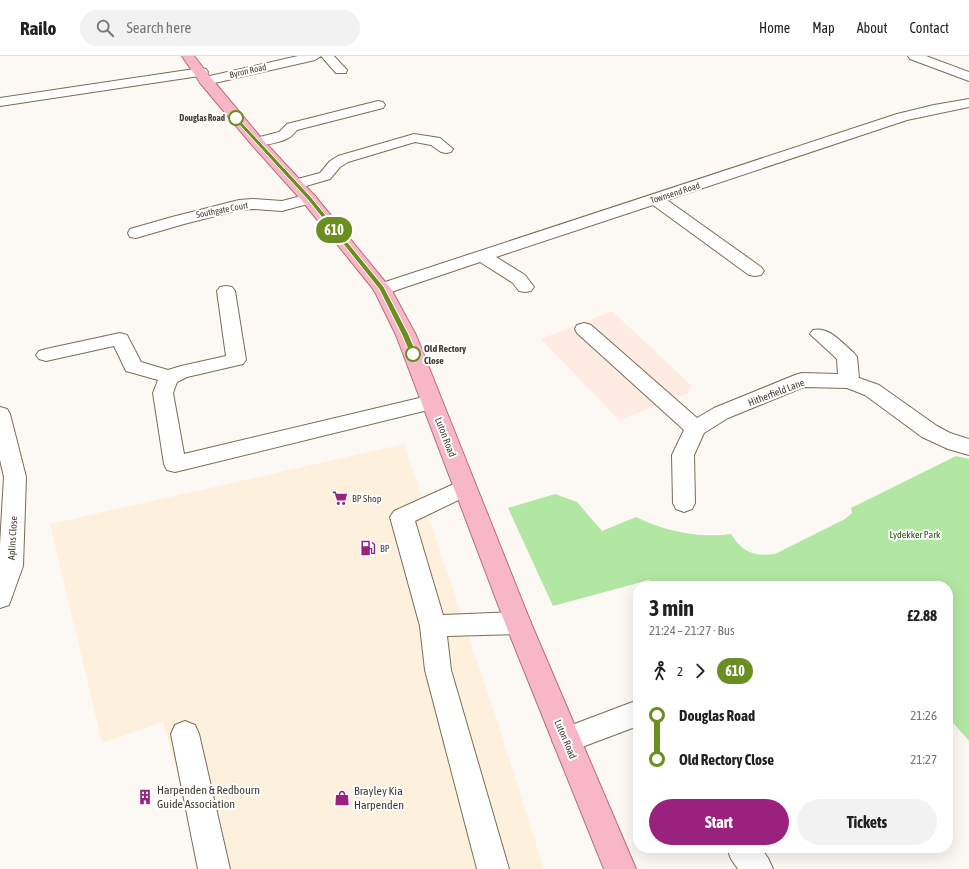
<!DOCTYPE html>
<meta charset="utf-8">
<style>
:root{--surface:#fff;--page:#f2f2f2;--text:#202124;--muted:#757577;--line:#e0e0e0;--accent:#98227e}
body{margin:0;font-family:"Asap Condensed",sans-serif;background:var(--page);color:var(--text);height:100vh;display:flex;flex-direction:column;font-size:15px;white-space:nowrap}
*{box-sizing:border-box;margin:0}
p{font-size:13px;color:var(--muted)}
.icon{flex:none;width:22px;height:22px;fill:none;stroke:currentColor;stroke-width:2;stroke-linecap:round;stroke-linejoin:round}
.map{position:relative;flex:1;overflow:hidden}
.side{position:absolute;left:633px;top:525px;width:320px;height:272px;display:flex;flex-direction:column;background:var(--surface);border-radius:16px;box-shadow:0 4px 16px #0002}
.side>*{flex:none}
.badge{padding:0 8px;border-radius:13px;font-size:14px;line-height:26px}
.map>.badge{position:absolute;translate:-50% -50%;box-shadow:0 0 0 2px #fff}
.legs{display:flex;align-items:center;gap:6px;height:44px;padding:0 16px;font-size:13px}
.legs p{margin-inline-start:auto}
.head{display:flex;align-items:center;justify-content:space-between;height:68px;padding:0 16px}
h1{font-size:22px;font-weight:700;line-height:30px}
.button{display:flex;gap:8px;margin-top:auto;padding:8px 16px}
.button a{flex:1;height:46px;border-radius:24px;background:var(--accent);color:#fff;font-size:16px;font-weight:700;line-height:46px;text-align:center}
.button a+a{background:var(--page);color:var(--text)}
ul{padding:0 16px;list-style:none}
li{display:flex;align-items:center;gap:14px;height:44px;font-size:15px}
li i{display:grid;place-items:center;width:6px;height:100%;margin:0 5px;background:currentColor}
li i::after{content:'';width:10px;height:10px;margin:-5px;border:3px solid;border-radius:50%;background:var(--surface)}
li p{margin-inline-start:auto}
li:first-child i{background:linear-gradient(#0000 50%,currentColor 0)}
li:last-child i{background:linear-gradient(currentColor 50%,#0000 0)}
header{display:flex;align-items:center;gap:24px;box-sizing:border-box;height:56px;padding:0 20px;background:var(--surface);border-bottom:1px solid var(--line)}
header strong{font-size:19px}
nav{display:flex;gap:22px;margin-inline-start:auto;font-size:14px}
.search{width:280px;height:36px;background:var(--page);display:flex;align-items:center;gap:10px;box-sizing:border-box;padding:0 14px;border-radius:22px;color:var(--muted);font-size:15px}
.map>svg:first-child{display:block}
</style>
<header>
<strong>Railo</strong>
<div class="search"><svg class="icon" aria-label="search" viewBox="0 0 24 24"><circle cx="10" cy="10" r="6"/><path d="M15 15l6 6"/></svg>Search here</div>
<nav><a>Home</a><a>Map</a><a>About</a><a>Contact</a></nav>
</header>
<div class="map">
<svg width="969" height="813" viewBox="0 0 969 813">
<rect width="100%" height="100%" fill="#fcf9f4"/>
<path fill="#fdf1de" d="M404,388l91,270 49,155h-340l-41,-147 -61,21 -52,-219z"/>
<path fill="#feece2" d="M612,255l80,75 -5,8 -68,26 -78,-81z"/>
<path fill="#b2e6a3" d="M956,400l13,3v282l-21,-24v-131h-293l-6,-6 -96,26 -45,-98 47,-14 22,8 25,29 34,-14c31,15 61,21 95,17 11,18 23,23 44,20l70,-35 7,-6 -1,-5z"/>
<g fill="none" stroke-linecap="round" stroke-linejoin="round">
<g stroke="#7a6d58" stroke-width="2">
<g id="minor">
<path d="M298,0h36l13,14 -1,3h-10l-15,-17 -6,4 -109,25 -5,-1 -2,-3 2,-3z"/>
<path d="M908,0h18l43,16v9l-59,-22z"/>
<path d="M201,12l5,1 2,3 -2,3 -206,31v-8z"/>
<path d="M969,43v8l-62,13 -240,80 94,67 3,4 -3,4 -6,1 -6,-1 -96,-70 -157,52 29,18 9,12 -3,4 -6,1 -6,-1 -6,-8 -33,-21 -92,31 -6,1 -6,-1 -3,-4 3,-4 521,-171 37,-9z"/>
<path d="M378,45l5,1 2,3 -2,3 -86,22c-2,2 -4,5 -7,7 -6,5 -31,10 -38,8l-2,-3 2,-3 27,-7 8,-8z"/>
<path d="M414,78l26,4 13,11 -2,3 -5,1 -5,-1 -10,-7 -16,-3 -67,20 -8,5 -10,12 -34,10 -6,-2 -2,-3 2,-3 30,-8 10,-12 8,-5z"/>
<path d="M309,138l6,2 2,3 -2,3 -33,9 -29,-2 -14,1 -55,14 -48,14 -6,-1 -2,-4 2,-4 42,-12 67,-17 14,-1 29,2z"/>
<path d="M226,230l6,1 3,4 11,69 -3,4 -56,13 -10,5 -4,11 11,61 248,-59 7,2 3,5 -3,5 -7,2 -257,63 -8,-2 -3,-6 -11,-71 5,-13 -32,-9 -12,-25 -68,15 -7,-2 -3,-4 3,-4 7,-2 74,-16 7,2 14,27 27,8 13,-4 45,-10 -9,-65 3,-4z"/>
<path d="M584,267l7,2 106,93 17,-10 81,-33 7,-2 36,1 -1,-15 -27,-25 3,-4c16,-4 29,13 41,23l3,4 2,21 20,7 58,41 13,7 19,6v16l-21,-6 -26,-12 -57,-42 -18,-7 -43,-1 -76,31 -24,15 -10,22 1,48 -3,6 -8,3 -8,-3 -3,-6 -1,-48 12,-25 -107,-97 -2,-4 2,-4z"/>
<path d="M0,351l7,2 3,5 16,63 -3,89 -14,39 -9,3v-63l4,-68 -4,-17z"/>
<path d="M465,423l8,2 3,6 -3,6 -58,28 28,94 75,-3 9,3 4,8 -4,8 -9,3 -71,2 4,34 58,199h-32l-52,-199 -5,-44 -30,-109 4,-6z"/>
<path d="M638,644v26l-72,27 -10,-4 -4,-9 4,-9z"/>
<path d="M185,665l10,4 4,9 31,135h-32l-27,-135 4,-9z"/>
<path d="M727,792h34l7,10 5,11h-35l-7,-10z"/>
</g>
</g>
<g stroke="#b66d7a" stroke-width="2">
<path id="major" d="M182,0h12l17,22 51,61 53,57 76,93 25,46 115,288 105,246h-32l-99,-246 -109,-288 -22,-45 -71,-88 -51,-57 -51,-61z"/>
</g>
<use href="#minor" fill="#fff" fill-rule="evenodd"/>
<use href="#major" fill="#f8b7c7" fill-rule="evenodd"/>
</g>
<path fill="#6b8e23" stroke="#fff" d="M236,60l75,81 73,90 25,48 8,19 -1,2h-5l-1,-2 -8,-19 -23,-46 -71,-89 -74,-81v-1z"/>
<defs>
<g id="supermarket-bare" transform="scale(1.2)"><path d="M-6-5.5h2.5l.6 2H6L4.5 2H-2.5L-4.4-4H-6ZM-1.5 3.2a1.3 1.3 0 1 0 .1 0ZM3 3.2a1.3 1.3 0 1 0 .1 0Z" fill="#98227e" stroke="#fff" stroke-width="2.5" paint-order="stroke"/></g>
<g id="fuel-bare" transform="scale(1.2)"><path d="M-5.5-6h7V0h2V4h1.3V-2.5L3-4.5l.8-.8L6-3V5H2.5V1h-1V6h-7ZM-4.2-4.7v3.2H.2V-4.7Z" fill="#98227e" stroke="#fff" stroke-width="2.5" paint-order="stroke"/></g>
<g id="building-bare" transform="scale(1.2)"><path d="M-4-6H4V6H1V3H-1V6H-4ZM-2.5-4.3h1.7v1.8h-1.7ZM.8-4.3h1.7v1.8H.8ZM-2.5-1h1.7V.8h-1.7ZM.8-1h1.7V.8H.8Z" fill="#98227e" stroke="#fff" stroke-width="2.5" paint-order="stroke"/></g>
<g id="shop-bare" transform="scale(1.2)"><path d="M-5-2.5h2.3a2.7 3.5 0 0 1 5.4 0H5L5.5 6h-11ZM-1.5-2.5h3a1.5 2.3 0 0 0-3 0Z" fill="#98227e" stroke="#fff" stroke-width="2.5" paint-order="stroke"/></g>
</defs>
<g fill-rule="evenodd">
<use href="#supermarket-bare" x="340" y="442"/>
<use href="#fuel-bare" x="368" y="492"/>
<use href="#building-bare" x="145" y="741"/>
<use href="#shop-bare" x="342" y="742"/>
</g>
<g fill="#fff" stroke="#6b8e23" stroke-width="2">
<circle cx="236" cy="62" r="7"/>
<circle cx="413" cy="298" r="7"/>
</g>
<g text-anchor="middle" stroke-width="4" stroke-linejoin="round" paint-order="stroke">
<g font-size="9" fill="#423c32" stroke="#fff">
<text transform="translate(248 15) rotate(-13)" y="3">Byron Road</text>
<text transform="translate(675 137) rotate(-18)" y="3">Townsend Road</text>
<text transform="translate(222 154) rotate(-11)" y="3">Southgate Court</text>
</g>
<g font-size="9" font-weight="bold" fill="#423c32" stroke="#fff" text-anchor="end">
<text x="225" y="65">Douglas Road</text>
</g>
<g font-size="10" font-weight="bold" fill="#423c32" stroke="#fff" text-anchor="start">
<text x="424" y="296">Old Rectory<tspan x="424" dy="12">Close</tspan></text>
</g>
<g font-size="10" fill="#423c32" stroke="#fff">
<text transform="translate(776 336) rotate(-21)" y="4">Hitherfield Lane</text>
<text transform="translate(446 381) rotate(69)" y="4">Luton Road</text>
<text transform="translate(12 482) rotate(-87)" y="4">Aplins Close</text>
<text transform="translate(566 683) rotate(67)" y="4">Luton Road</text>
</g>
<g font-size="10" fill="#423c32" stroke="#fff" text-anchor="start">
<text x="352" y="446">BP Shop</text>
<text x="380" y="496">BP</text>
</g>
<g font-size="10" fill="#1e5305" stroke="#fff">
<text x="915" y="482">Lydekker Park</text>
</g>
<g font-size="12" fill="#423c32" stroke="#fff" text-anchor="start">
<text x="157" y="738">Harpenden &amp; Redbourn<tspan x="157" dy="14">Guide Association</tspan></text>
<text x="354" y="739">Brayley Kia<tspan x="354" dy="14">Harpenden</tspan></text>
</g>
</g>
</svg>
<b class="badge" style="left:334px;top:174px;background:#6b8e23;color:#fff">610</b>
<section class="side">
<div class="head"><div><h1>3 min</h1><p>21:24 – 21:27 · Bus</p></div><b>£2.88</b></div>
<div class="legs"><svg class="icon" aria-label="walk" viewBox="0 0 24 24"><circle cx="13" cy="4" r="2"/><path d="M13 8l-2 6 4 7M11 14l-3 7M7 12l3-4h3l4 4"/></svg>2<svg class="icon" aria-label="forward" viewBox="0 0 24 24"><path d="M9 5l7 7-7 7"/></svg><b class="badge" style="background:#6b8e23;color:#fff">610</b></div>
<ul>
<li><i style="color:#6b8e23"></i><b>Douglas Road</b><p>21:26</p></li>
<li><i style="color:#6b8e23"></i><b>Old Rectory Close</b><p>21:27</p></li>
</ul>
<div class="button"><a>Start</a><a>Tickets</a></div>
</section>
</div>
